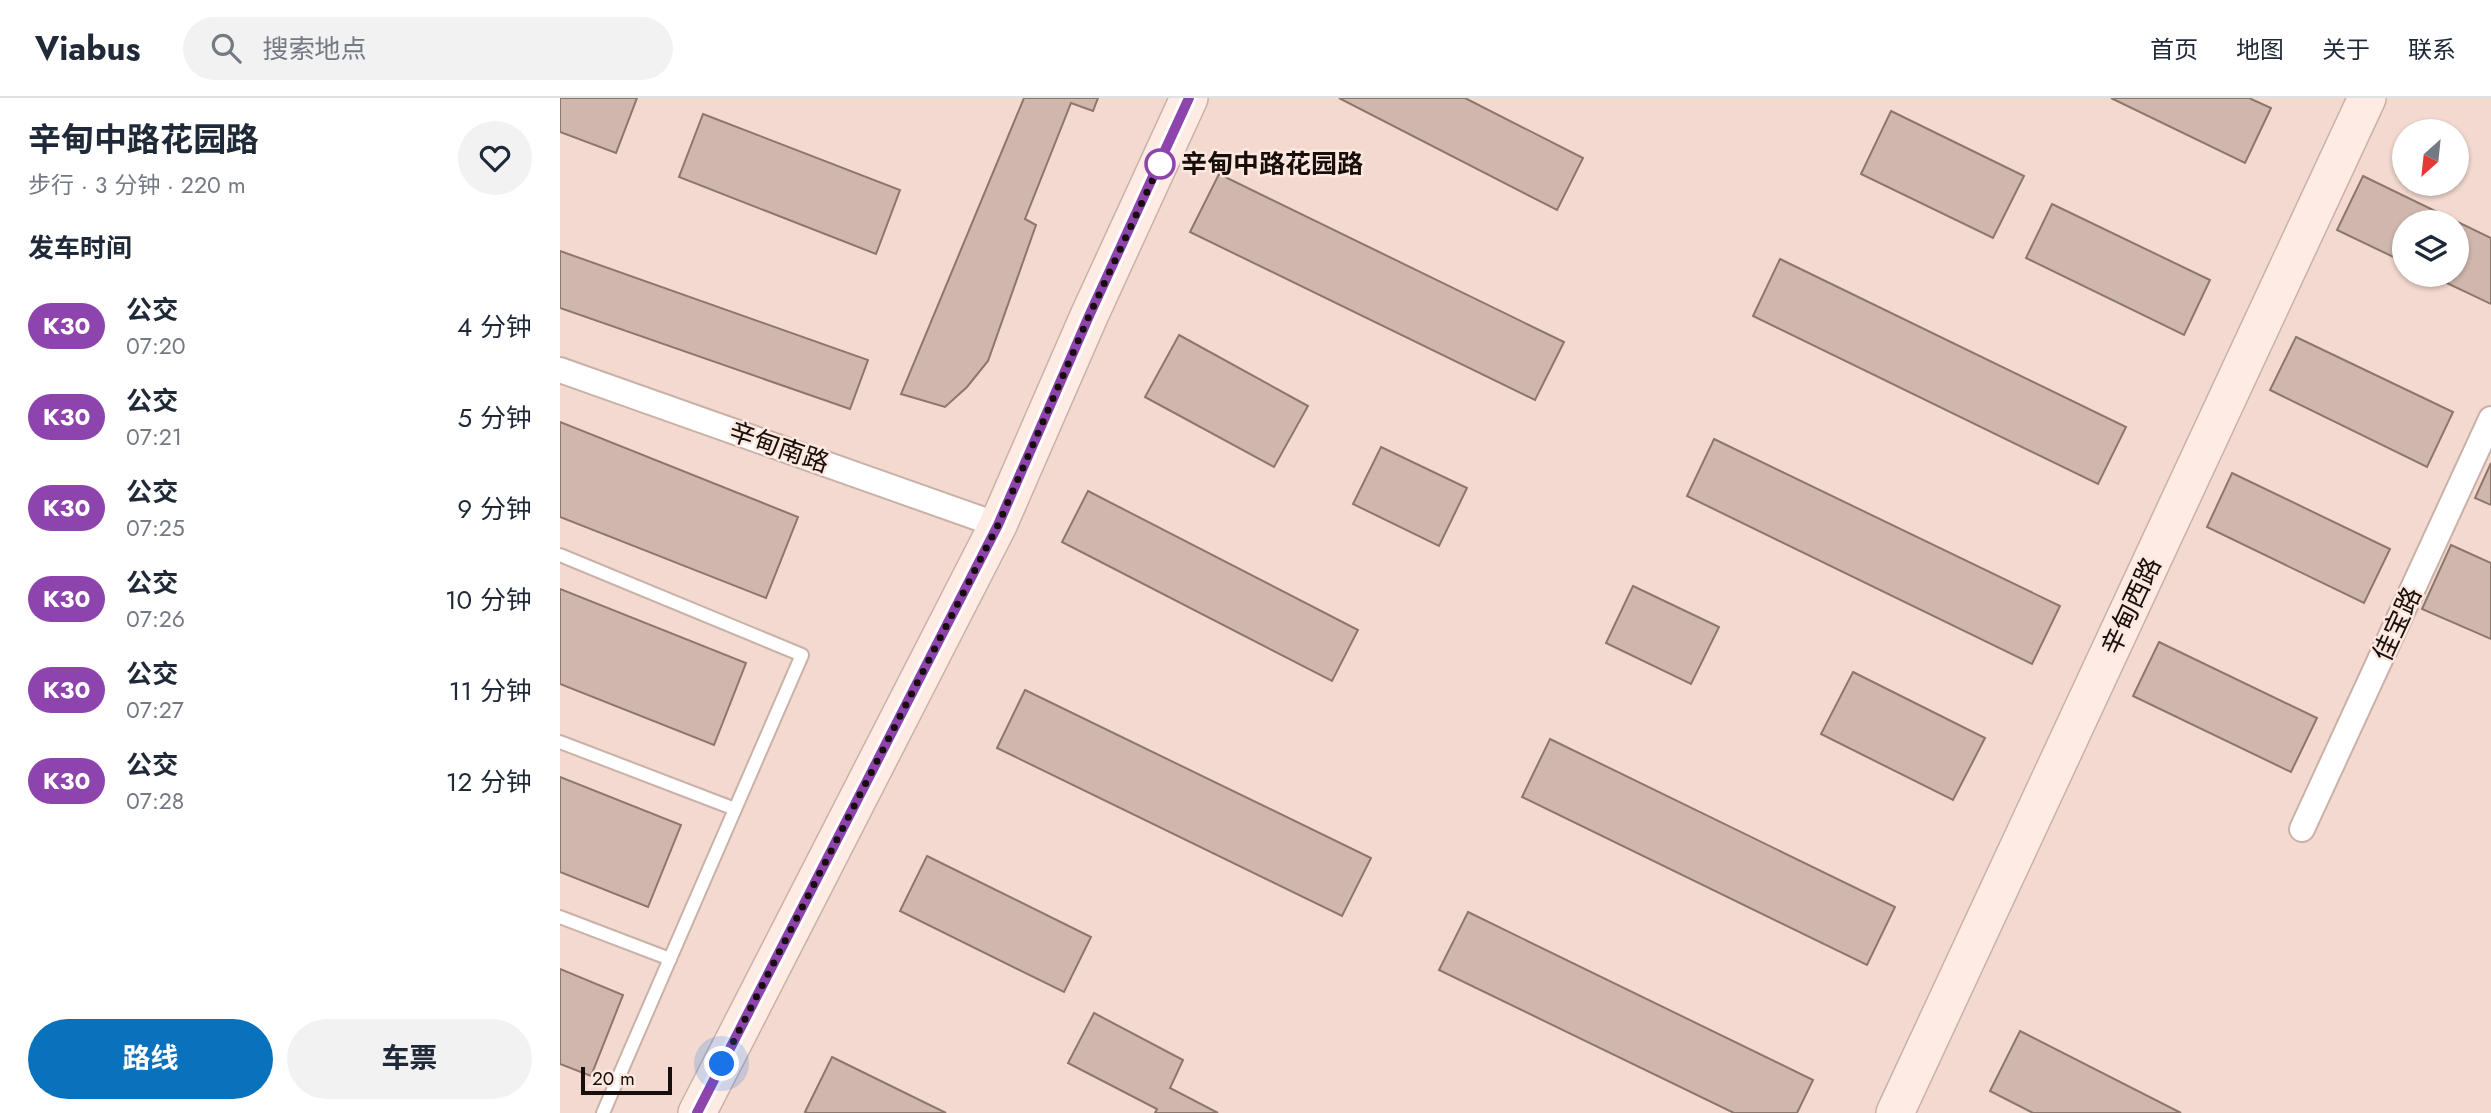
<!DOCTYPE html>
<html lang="zh">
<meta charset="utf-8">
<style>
:root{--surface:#fff;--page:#f2f2f3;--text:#1f2937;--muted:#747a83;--line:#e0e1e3;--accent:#0a71bc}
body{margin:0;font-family:Jost,"Noto Sans SC",sans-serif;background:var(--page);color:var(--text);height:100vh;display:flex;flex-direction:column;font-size:26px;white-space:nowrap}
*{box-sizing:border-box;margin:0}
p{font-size:23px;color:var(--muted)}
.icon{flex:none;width:38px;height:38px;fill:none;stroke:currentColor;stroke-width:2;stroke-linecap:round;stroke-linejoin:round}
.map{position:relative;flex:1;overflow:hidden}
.panel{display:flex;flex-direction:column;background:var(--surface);width:560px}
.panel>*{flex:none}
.badge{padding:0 14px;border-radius:23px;font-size:24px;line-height:46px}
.needle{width:46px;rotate:207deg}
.fabs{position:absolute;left:1832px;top:21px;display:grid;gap:14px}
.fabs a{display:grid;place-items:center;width:77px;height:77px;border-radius:50%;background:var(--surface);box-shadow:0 2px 5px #0004;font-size:35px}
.scale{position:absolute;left:21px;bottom:18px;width:91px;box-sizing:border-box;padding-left:7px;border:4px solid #180f0c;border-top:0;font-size:19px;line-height:24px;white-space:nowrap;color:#180f0c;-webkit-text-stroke:5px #fde8e0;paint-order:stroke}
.you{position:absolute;width:35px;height:35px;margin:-18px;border:5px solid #fff;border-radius:50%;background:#1a73e8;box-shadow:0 0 0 10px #1a73e833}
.map>.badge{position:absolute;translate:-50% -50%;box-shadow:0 0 0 4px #fff}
h2{padding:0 28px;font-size:26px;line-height:63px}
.round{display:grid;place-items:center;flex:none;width:74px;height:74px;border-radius:37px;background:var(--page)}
.head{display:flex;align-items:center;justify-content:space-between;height:119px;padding:0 28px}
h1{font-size:33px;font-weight:700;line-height:52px}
.button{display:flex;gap:14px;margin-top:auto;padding:14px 28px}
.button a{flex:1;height:80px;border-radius:42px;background:var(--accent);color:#fff;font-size:28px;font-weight:700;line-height:80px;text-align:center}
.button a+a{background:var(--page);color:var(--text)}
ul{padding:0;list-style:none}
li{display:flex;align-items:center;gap:21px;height:91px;padding:0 28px}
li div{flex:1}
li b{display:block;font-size:26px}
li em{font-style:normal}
li .badge{min-width:77px;font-weight:700;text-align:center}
header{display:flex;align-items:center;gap:42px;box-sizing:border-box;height:98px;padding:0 35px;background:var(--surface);border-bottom:2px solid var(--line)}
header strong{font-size:33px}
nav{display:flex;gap:38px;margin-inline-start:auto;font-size:24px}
.search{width:490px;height:63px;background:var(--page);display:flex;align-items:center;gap:18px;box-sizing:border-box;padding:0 24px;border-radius:38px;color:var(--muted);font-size:26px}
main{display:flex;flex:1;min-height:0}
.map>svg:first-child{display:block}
</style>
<header>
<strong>Viabus</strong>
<div class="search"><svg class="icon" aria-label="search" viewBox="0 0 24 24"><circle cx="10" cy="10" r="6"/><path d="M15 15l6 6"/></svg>搜索地点</div>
<nav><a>首页</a><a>地图</a><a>关于</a><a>联系</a></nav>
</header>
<main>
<section class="panel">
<div class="head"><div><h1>辛甸中路花园路</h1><p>步行 · 3 分钟 · 220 m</p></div><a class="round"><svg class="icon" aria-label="heart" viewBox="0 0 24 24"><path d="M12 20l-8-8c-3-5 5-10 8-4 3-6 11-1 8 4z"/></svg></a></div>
<h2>发车时间</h2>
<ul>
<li><span class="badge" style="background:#8e44ad;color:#fff">K30</span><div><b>公交</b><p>07:20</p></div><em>4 分钟</em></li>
<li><span class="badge" style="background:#8e44ad;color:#fff">K30</span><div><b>公交</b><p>07:21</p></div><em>5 分钟</em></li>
<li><span class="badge" style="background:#8e44ad;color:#fff">K30</span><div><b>公交</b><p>07:25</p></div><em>9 分钟</em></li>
<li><span class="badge" style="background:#8e44ad;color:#fff">K30</span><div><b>公交</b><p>07:26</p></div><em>10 分钟</em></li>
<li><span class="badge" style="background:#8e44ad;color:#fff">K30</span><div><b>公交</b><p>07:27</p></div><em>11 分钟</em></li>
<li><span class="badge" style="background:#8e44ad;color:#fff">K30</span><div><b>公交</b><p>07:28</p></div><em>12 分钟</em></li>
</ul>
<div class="button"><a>路线</a><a>车票</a></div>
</section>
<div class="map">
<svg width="1931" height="1015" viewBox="0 0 1931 1015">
<rect width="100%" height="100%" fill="#f3d9cf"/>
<g fill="#d0b7ae" stroke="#8d766d" stroke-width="2">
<path d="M0,0h77l-21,55 -56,-21z"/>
<path d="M464,0h74l-5,13 -22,-8 -46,116 11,6 -48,136 -21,26 -22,20 -44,-13z"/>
<path d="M779,0h126l118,60 -26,52z"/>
<path d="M1551,0h138l22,10 -26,55z"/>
<path d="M1331,13l133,65 -31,62 -132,-64z"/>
<path d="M143,16l197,76 -24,64 -197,-77z"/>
<path d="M659,76l345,168 -29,58 -345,-168z"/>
<path d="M1803,78l128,62v66l-61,-29h27v-53h-53v40l-67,-32z"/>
<path d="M1492,106l158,76 -26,55 -158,-77z"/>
<path d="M0,153l308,109 -18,49 -290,-101z"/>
<path d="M1220,161l346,168 -28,57 -345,-168z"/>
<path d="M619,237l129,71 -34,61 -129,-70z"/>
<path d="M1736,239l157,75 -26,55 -157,-77z"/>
<path d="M0,324l238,95 -32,81 -206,-81z"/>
<path d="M1154,341l346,167 -28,58 -345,-168z"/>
<path d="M821,349l86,41 -28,58 -86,-42z"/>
<path d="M1931,365v42l-16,-7z"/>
<path d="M1672,375l158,76 -26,54 -157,-76z"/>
<path d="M528,393l270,139 -26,51 -270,-139z"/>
<path d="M1891,447l40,18v76l-69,-30z"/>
<path d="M1073,488l86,41 -28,57 -85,-41z"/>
<path d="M0,491l186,74 -32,82 -154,-61z"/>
<path d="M1599,544l158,76 -26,54 -158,-76z"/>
<path d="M1293,574l132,66 -32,62 -132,-66z"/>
<path d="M465,592l346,168 -29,58 -345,-168z"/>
<path d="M990,641l345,168 -28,58 -345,-168z"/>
<path d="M0,679l121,48 -33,82 -88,-35z"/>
<path d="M367,758l164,81 -27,55 -164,-81z"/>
<path d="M908,814l345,168 -16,33h-63l-295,-143z"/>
<path d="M0,871l63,26 -32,81 -31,-12z"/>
<path d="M534,915l89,47 -13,28 48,25h-63l2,-4 -89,-46z"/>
<path d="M1460,933l161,82h-148l-43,-22z"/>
<path d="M272,959l114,56h-138l-3,-1z"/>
</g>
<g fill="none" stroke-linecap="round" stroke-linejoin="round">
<g stroke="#cab1a7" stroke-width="16">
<g id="lane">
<path d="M0,457l242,100 -199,458"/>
<path d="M0,644l175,67"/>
<path d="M0,819l110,42"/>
</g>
</g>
<g stroke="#cab1a7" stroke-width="28">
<g id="street">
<path d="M0,272l438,155"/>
<path d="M1742,731l189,-410"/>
</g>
</g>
<g stroke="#cab1a7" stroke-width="40">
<g id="secondary">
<path d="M137,1015l301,-588 91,-209 100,-218"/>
<path d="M1335,1015l472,-1015"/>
</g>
</g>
<use href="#lane" stroke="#fff" stroke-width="12"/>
<use href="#street" stroke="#fff" stroke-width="24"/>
<use href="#secondary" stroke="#fdebe4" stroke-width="37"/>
</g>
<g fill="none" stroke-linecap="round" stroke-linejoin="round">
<g stroke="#fff" stroke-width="16">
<path id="line" d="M137,1015l301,-588 91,-209 100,-218"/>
</g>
<use href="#line" stroke="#8e44ad" stroke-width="10"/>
<path stroke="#180f0c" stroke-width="7" stroke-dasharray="0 12.6" d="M162,966l276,-539 91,-209 71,-152"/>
</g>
<circle fill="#fff" stroke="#8e44ad" stroke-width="3.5" cx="600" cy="66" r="14"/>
<g text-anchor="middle" stroke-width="5" stroke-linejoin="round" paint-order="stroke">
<g font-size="26" font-weight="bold" fill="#180f0c" stroke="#fde8e0" text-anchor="start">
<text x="621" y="75">辛甸中路花园路</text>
</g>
<g font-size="26" fill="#180f0c" stroke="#fde8e0">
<text transform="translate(219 349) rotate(19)" y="9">辛甸南路</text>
<text transform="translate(1571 508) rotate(-65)" y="9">辛甸西路</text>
<text transform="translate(1837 526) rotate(-65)" y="9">佳宝路</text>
</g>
</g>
</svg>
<div class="fabs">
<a><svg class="needle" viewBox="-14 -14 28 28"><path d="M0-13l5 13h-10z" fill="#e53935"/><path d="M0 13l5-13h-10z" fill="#747a83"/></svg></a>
<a><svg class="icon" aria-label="layers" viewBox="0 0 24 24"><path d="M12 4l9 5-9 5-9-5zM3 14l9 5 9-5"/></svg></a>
</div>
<div class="scale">20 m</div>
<div class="you" style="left:162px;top:966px"></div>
</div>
</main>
